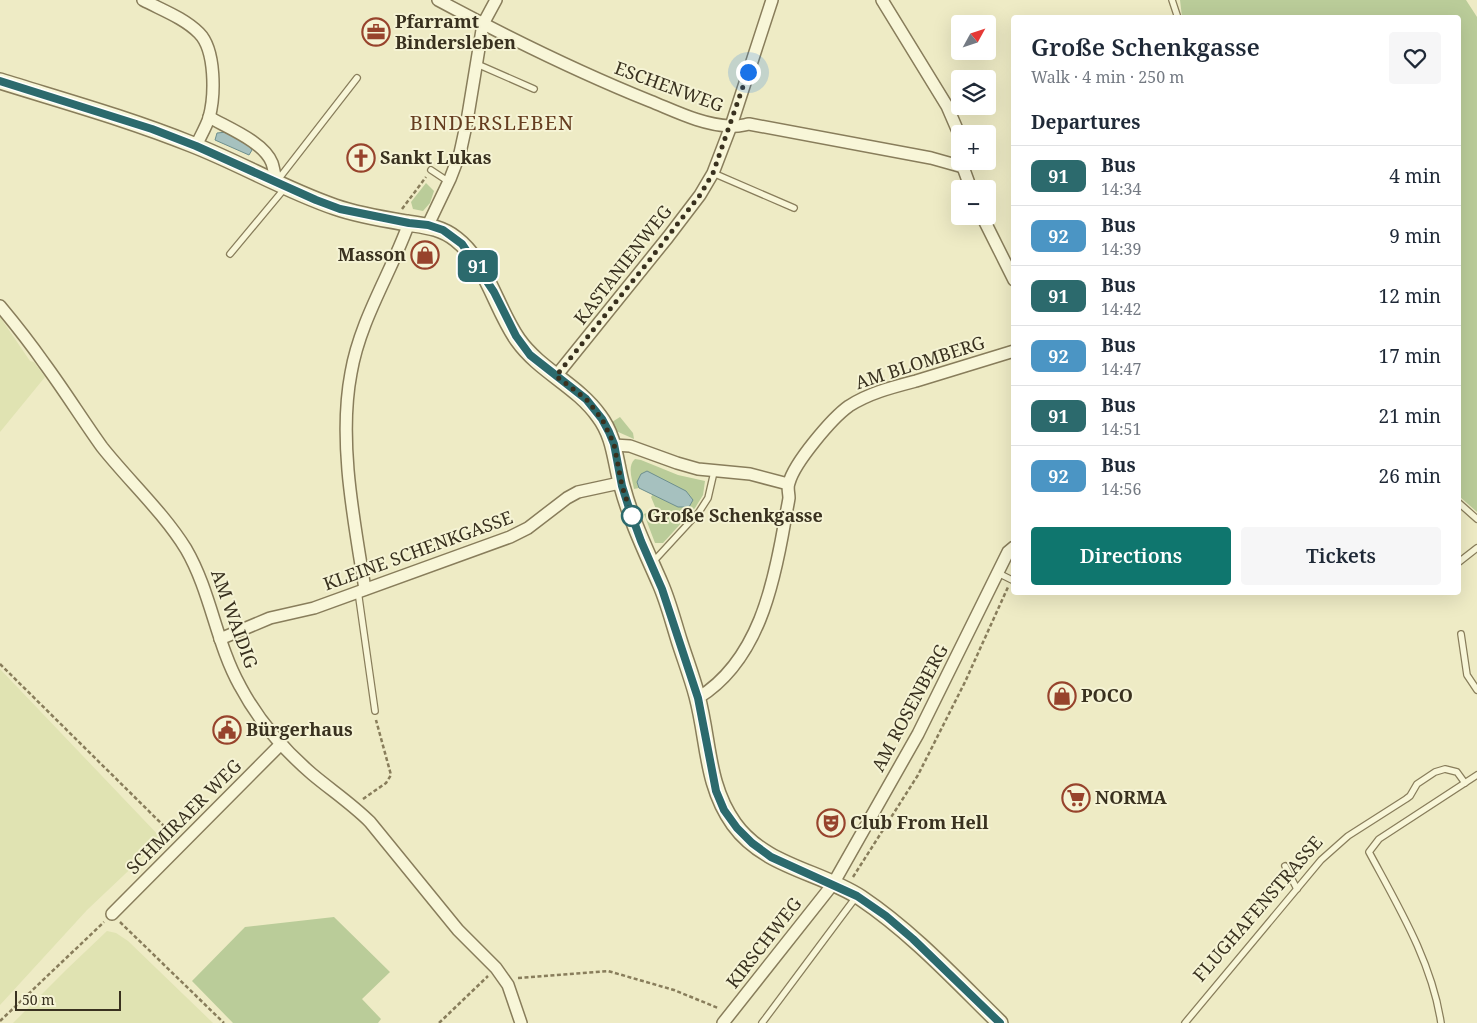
<!DOCTYPE html>
<meta charset="utf-8">
<style>
:root{--surface:#fff;--page:#f6f6f7;--text:#1f2937;--muted:#747a83;--line:#e0e1e3;--accent:#0f766e}
body{margin:0;font-family:"Noto Serif",serif;background:var(--page);color:var(--text);height:100vh;display:flex;flex-direction:column;font-size:19px;white-space:nowrap}
*{box-sizing:border-box;margin:0}
p{font-size:16px;color:var(--muted)}
.icon{flex:none;width:28px;height:28px;fill:none;stroke:currentColor;stroke-width:2;stroke-linecap:round;stroke-linejoin:round}
.map{position:relative;flex:1;overflow:hidden}
.drawer{position:absolute;left:1011px;top:15px;width:450px;height:580px;display:flex;flex-direction:column;background:var(--surface);border-radius:5px;box-shadow:0 5px 20px #0002}
.drawer>*{flex:none}
.badge{padding:0 10px;border-radius:8px;font-size:18px;line-height:32px}
.needle{width:32px;rotate:50deg}
.controls{position:absolute;left:951px;top:15px;display:grid;gap:10px}
.controls a{display:grid;place-items:center;width:45px;height:45px;border-radius:5px;background:var(--surface);box-shadow:0 5px 20px #0002;font-size:25px}
.scale{position:absolute;left:15px;bottom:12px;width:106px;box-sizing:border-box;padding-left:5px;border:2px solid #39311f;border-top:0;font-size:14px;line-height:18px;white-space:nowrap;color:#39311f;-webkit-text-stroke:4px #f5f3d4;paint-order:stroke}
.you{position:absolute;width:25px;height:25px;margin:-12px;border:4px solid #fff;border-radius:50%;background:#1a73e8;box-shadow:0 0 0 8px #1a73e833}
.map>.badge{position:absolute;translate:-50% -50%;box-shadow:0 0 0 2px #fff}
h2{padding:0 20px;font-size:19px;line-height:45px}
.round{display:grid;place-items:center;flex:none;width:52px;height:52px;border-radius:5px;background:var(--page)}
.head{display:flex;align-items:center;justify-content:space-between;height:85px;padding:0 20px}
h1{font-size:24px;font-weight:600;line-height:38px}
.action{display:flex;gap:10px;margin-top:auto;padding:10px 20px}
.action a{flex:1;height:58px;border-radius:5px;background:var(--accent);color:#fff;font-size:20px;font-weight:600;line-height:58px;text-align:center}
.action a+a{background:var(--page);color:var(--text)}
ul{padding:0;list-style:none}
li{display:flex;align-items:center;gap:15px;height:60px;padding:0 20px;border-top:1px solid var(--line)}
li div{flex:1}
li b{display:block;font-size:19px}
li em{font-style:normal}
li .badge{min-width:55px;font-weight:700;text-align:center}
.map>svg:first-child{display:block}
</style>
<div class="map">
<svg width="1477" height="1023" viewBox="0 0 1477 1023">
<rect width="100%" height="100%" fill="#eeebc5"/>
<g fill="#e0e3b2">
<path d="M0,317l30,44 4,1 11,15 -45,55z"/>
<path d="M0,669l162,170 -75,71 -87,95z"/>
<path d="M107,931l9,2 12,8 85,82h-200l53,-53z"/>
</g>
<g fill="#bacc99">
<path d="M1180,0h286l11,17v495l-18,-16v-478l-277,-1z"/>
<path d="M426,183l8,8 -4,12 -7,8 -10,-2 -2,-7z"/>
<path d="M620,417l13,16 1,6 -18,-8 -4,-9z"/>
<path d="M635,459l6,1 37,15 27,6 -2,14 -8,13 -32,35h-8l-11,-29 12,-5 -5,-12 2,-3 25,13 -41,-25 2,6 -5,1c-2,-10 -7,-23 1,-30z"/>
<path d="M334,917l56,55 -28,27 19,20 -3,4h-145l-41,-42 53,-54z"/>
</g>
<g fill="#a6c1bf" stroke="#6d8f8e">
<path d="M227,132l20,9 5,9 -3,5 -34,-15 2,-7z"/>
<path d="M647,471l39,20 7,9 -4,7h-11l-39,-19 -2,-6 4,-8z"/>
</g>
<g fill="none" stroke-linecap="round" stroke-linejoin="round">
<g stroke="#887d5b" stroke-width="8">
<g id="service">
<path d="M1172,0l6,18"/>
<path d="M477,64l57,25"/>
<path d="M431,170l18,12"/>
<path d="M713,173l81,35"/>
<path d="M277,181l80,-103"/>
<path d="M230,254l55,-66"/>
<path d="M1459,503l18,16"/>
<path d="M1459,562l18,-14"/>
<path d="M652,563l47,-51 9,-14 6,-26"/>
<path d="M998,573l14,7"/>
<path d="M358,591l17,120"/>
<path d="M1461,634l6,41 10,15"/>
<path d="M1285,866l12,23"/>
<path d="M762,1023l94,-126"/>
<path d="M1185,1023l136,-163 27,-24 58,-37 4,-3 7,-12 18,-12 10,-3 12,3 8,11"/>
<path d="M1441,1023c-9,-61 -43,-117 -72,-171l10,-13 98,-64"/>
</g>
</g>
<g stroke="#887d5b" stroke-width="14">
<g id="minor">
<path d="M143,0c19,10 41,18 56,33 17,17 16,63 10,85 -3,9 -9,19 -13,28"/>
<path d="M438,0c69,37 140,72 212,101 25,10 52,24 80,25 6,1 13,-1 19,-2l182,34 32,9"/>
<path d="M882,0l65,106 13,30"/>
<path d="M209,117c19,11 55,25 63,46 2,6 3,13 4,19"/>
<path d="M963,161v6l8,22"/>
<path d="M982,216l32,64"/>
<path d="M428,225l22,-46 10,-26 7,-32 16,-97 13,-24"/>
<path d="M0,306c15,18 30,37 44,57 20,27 38,56 58,84 27,34 61,65 84,102 25,43 30,94 54,137 18,34 43,63 72,88 19,16 40,30 58,48l88,108 38,38 12,17 13,38"/>
<path d="M556,376l112,-139 32,-42 13,-22 18,-47 41,-126"/>
<path d="M614,445l16,1 47,17 21,6 52,5 38,10"/>
<path d="M365,589c-11,-68 -27,-148 -14,-216 9,-53 40,-100 58,-150"/>
<path d="M220,639l50,-21 44,-10 196,-71 18,-9 39,-30 11,-6 37,-8 7,1"/>
<path d="M698,698c60,-37 76,-113 87,-178 1,-7 3,-15 4,-22 0,-5 -2,-10 0,-15 5,-20 43,-65 60,-77 20,-13 44,-19 67,-25 33,-10 65,-20 98,-30"/>
<path d="M112,914l169,-170"/>
<path d="M723,1023l110,-139 85,-150 90,-182 6,-5"/>
</g>
</g>
<g stroke="#887d5b" stroke-width="18">
<path id="tertiary" d="M0,81c64,20 129,38 191,63 49,19 94,46 144,63 23,8 48,12 72,16 19,3 34,4 49,16 31,24 40,70 62,101 22,31 59,45 81,76 16,21 16,45 23,70 9,34 24,65 38,97 8,18 13,38 19,57 6,19 13,37 18,56 12,45 9,89 37,128 31,43 86,47 127,74 52,35 95,82 139,125"/>
</g>
<g stroke="#887d5b" stroke-width="2.5" stroke-dasharray="4 2.5" stroke-linecap="butt">
<path d="M402,209l24,-32"/>
<path d="M0,664l173,171"/>
<path d="M363,799l23,-16 5,-8 -15,-55"/>
<path d="M853,877l65,-102 47,-93 43,-95"/>
<path d="M120,922l104,101"/>
<path d="M518,978l90,-7 66,19 44,18"/>
<path d="M0,1021l104,-99"/>
<path d="M439,1023l49,-47"/>
</g>
<use href="#service" stroke="#f8f6d8" stroke-width="5.5"/>
<use href="#minor" stroke="#f8f6d8" stroke-width="11"/>
<use href="#tertiary" stroke="#f8f6d8" stroke-width="15"/>
</g>
<g fill="none" stroke-linecap="round" stroke-linejoin="round">
<g stroke="#fff" stroke-width="11">
<path id="line" d="M0,81l152,48 44,17 120,54 24,9 69,14 19,2 15,5 19,14 32,48 22,44 14,19 56,44 16,20 7,13 5,12 8,42 7,22 12,33 21,48 36,109 18,93 8,19 13,18 15,15 19,14 86,39 29,20 27,23 87,84"/>
</g>
<use href="#line" stroke="#2c6a6d" stroke-width="8"/>
<path stroke="#39311f" stroke-width="5" stroke-dasharray="0 9" d="M632,516l-10,-30 -8,-42 -12,-25 -16,-20 -30,-23 92,-114 52,-67 13,-22 35,-101"/>
</g>
<defs>
<g id="office-ring" transform="scale(1.4375)"><circle r="9.5" fill="#f5f3d4" stroke="#97432c" stroke-width="1.5"/><path d="M-6-3h4V-5.5h4V-3h4V5H-6ZM-1-4.5V-3h2v-1.5ZM-6 0V1H6V0Z" fill="#97432c"/></g>
<g id="church-ring" transform="scale(1.4375)"><circle r="9.5" fill="#f5f3d4" stroke="#97432c" stroke-width="1.5"/><path d="M-1.2-6h2.4v3.5h3.3v2.4h-3.3V6h-2.4V-.1h-3.3v-2.4h3.3Z" fill="#97432c"/></g>
<g id="shop-ring" transform="scale(1.4375)"><circle r="9.5" fill="#f5f3d4" stroke="#97432c" stroke-width="1.5"/><path d="M-5-2.5h2.3a2.7 3.5 0 0 1 5.4 0H5L5.5 6h-11ZM-1.5-2.5h3a1.5 2.3 0 0 0-3 0Z" fill="#97432c"/></g>
<g id="civic-ring" transform="scale(1.4375)"><circle r="9.5" fill="#f5f3d4" stroke="#97432c" stroke-width="1.5"/><path d="M-.6-6.5H3V-4.5H.6V-3L4-1V1h2V6H-6V1h2V-1L-.6-3ZM-1.2 2.5V6h2.4V2.5Z" fill="#97432c"/></g>
<g id="supermarket-ring" transform="scale(1.4375)"><circle r="9.5" fill="#f5f3d4" stroke="#97432c" stroke-width="1.5"/><path d="M-6-5.5h2.5l.6 2H6L4.5 2H-2.5L-4.4-4H-6ZM-1.5 3.2a1.3 1.3 0 1 0 .1 0ZM3 3.2a1.3 1.3 0 1 0 .1 0Z" fill="#97432c"/></g>
<g id="theatre-ring" transform="scale(1.4375)"><circle r="9.5" fill="#f5f3d4" stroke="#97432c" stroke-width="1.5"/><path d="M-5-5.5Q0-4 5-5.5V0Q5 5 0 6Q-5 5-5 0ZM-3.3-2.5H-1v1.5H-3.3ZM1-2.5H3.3v1.5H1ZM-2.8 1Q0 5.5 2.8 1Z" fill="#97432c"/></g>
</defs>
<g fill-rule="evenodd">
<use href="#office-ring" x="376" y="32"/>
<use href="#church-ring" x="361" y="158"/>
<use href="#shop-ring" x="425" y="255"/>
<use href="#shop-ring" x="1062" y="696"/>
<use href="#civic-ring" x="227" y="730"/>
<use href="#supermarket-ring" x="1076" y="798"/>
<use href="#theatre-ring" x="831" y="823"/>
</g>
<circle fill="#fff" stroke="#2c6a6d" stroke-width="2.5" cx="632" cy="516" r="10"/>
<g text-anchor="middle" stroke-width="4" stroke-linejoin="round" paint-order="stroke">
<g font-size="18" font-weight="bold" fill="#39311f" stroke="#f5f3d4" text-anchor="start">
<text x="395" y="28">Pfarramt<tspan x="395" dy="21">Bindersleben</tspan></text>
<text x="380" y="164">Sankt Lukas</text>
<text x="406" y="261" text-anchor="end">Masson</text>
<text x="1081" y="702">POCO</text>
<text x="246" y="736">Bürgerhaus</text>
<text x="1095" y="804">NORMA</text>
<text x="850" y="829">Club From Hell</text>
</g>
<g font-size="18" fill="#39311f" stroke="#f5f3d4">
<text transform="translate(669 87) rotate(20)" y="6">ESCHENWEG</text>
<text transform="translate(623 265) rotate(-52)" y="6">KASTANIENWEG</text>
<text transform="translate(920 363) rotate(-18)" y="6">AM BLOMBERG</text>
<text transform="translate(418 551) rotate(-20)" y="6">KLEINE SCHENKGASSE</text>
<text transform="translate(234 619) rotate(70)" y="6">AM WAIDIG</text>
<text transform="translate(910 708) rotate(-62)" y="6">AM ROSENBERG</text>
<text transform="translate(184 817) rotate(-45)" y="6">SCHMIRAER WEG</text>
<text transform="translate(1258 909) rotate(-49)" y="6">FLUGHAFENSTRASSE</text>
<text transform="translate(764 943) rotate(-52)" y="6">KIRSCHWEG</text>
</g>
<g font-size="18" font-weight="bold" fill="#39311f" stroke="#f5f3d4" text-anchor="start">
<text x="647" y="522">Große Schenkgasse</text>
</g>
<g font-size="20" letter-spacing="1" fill="#653d1f" stroke="#f5f3d4">
<text x="492" y="130">BINDERSLEBEN</text>
</g>
</g>
</svg>
<div class="controls">
<a><svg class="needle" viewBox="-14 -14 28 28"><path d="M0-13l5 13h-10z" fill="#e53935"/><path d="M0 13l5-13h-10z" fill="#747a83"/></svg></a>
<a><svg class="icon" aria-label="layers" viewBox="0 0 24 24"><path d="M12 4l9 5-9 5-9-5zM3 14l9 5 9-5"/></svg></a>
<a>+</a>
<a>−</a>
</div>
<div class="scale">50 m</div>
<div class="you" style="left:748px;top:72px"></div>
<b class="badge" style="left:478px;top:266px;background:#2c6a6d;color:#fff">91</b>
<section class="drawer">
<div class="head"><div><h1>Große Schenkgasse</h1><p>Walk · 4 min · 250 m</p></div><a class="round"><svg class="icon" aria-label="heart" viewBox="0 0 24 24"><path d="M12 20l-8-8c-3-5 5-10 8-4 3-6 11-1 8 4z"/></svg></a></div>
<h2>Departures</h2>
<ul>
<li><span class="badge" style="background:#2c6a6d;color:#fff">91</span><div><b>Bus</b><p>14:34</p></div><em>4 min</em></li>
<li><span class="badge" style="background:#4b95c4;color:#fff">92</span><div><b>Bus</b><p>14:39</p></div><em>9 min</em></li>
<li><span class="badge" style="background:#2c6a6d;color:#fff">91</span><div><b>Bus</b><p>14:42</p></div><em>12 min</em></li>
<li><span class="badge" style="background:#4b95c4;color:#fff">92</span><div><b>Bus</b><p>14:47</p></div><em>17 min</em></li>
<li><span class="badge" style="background:#2c6a6d;color:#fff">91</span><div><b>Bus</b><p>14:51</p></div><em>21 min</em></li>
<li><span class="badge" style="background:#4b95c4;color:#fff">92</span><div><b>Bus</b><p>14:56</p></div><em>26 min</em></li>
</ul>
<div class="action"><a>Directions</a><a>Tickets</a></div>
</section>
</div>
